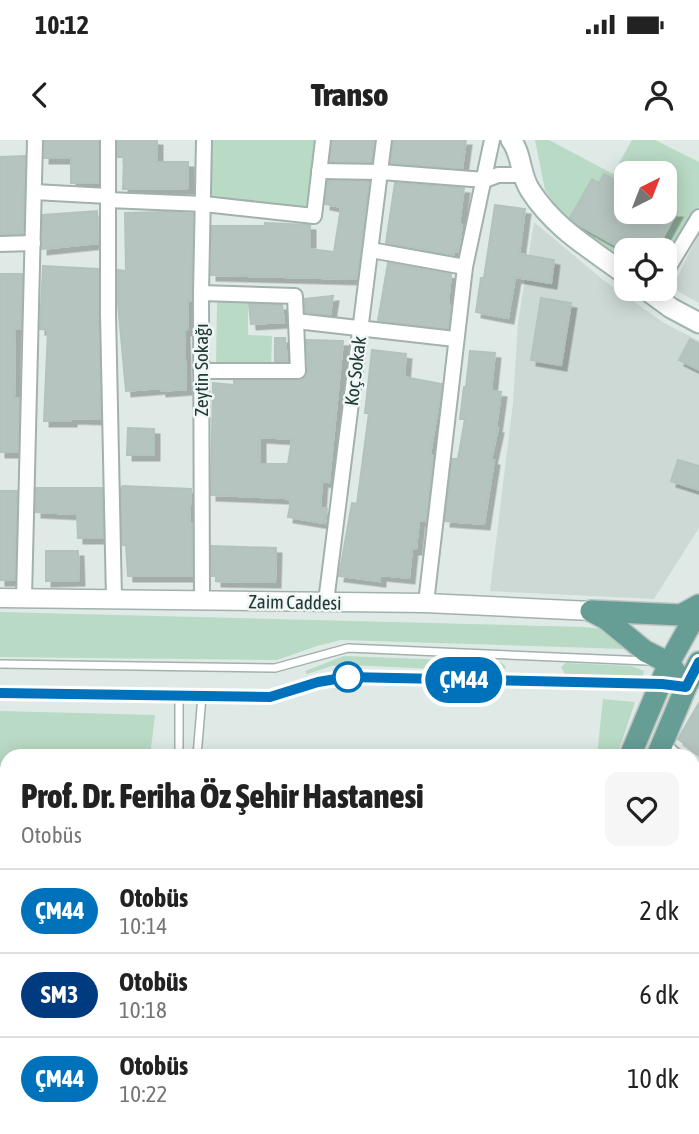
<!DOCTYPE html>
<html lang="tr">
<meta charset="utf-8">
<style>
:root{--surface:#fff;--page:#f6f6f6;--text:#222;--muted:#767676;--line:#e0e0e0}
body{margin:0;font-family:"Asap Condensed",sans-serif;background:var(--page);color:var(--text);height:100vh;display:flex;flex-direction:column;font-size:26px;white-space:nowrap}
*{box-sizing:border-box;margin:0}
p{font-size:23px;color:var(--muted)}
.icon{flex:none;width:38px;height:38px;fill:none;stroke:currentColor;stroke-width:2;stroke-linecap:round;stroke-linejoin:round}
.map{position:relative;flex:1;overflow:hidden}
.details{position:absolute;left:0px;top:609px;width:700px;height:385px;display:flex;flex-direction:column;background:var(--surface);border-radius:21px 21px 0 0;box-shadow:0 4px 18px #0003}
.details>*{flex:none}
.badge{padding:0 14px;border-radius:23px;font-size:24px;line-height:46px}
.needle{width:46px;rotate:42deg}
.tools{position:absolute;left:614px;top:21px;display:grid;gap:14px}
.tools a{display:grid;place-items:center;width:63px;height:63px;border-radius:14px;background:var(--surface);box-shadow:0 4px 18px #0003;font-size:35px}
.map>.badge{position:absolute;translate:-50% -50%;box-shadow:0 0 0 4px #fff}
.round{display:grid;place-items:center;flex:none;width:74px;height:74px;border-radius:14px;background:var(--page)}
.headline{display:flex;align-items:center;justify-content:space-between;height:119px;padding:0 21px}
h1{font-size:33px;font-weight:800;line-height:52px}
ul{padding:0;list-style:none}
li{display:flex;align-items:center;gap:21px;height:84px;padding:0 21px;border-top:2px solid var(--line)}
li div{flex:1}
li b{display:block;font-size:26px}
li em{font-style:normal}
li .badge{min-width:77px;font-weight:700;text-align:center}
.status{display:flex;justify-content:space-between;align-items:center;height:49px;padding:0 35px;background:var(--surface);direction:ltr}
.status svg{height:19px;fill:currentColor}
header{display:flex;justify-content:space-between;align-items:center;height:91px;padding:0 21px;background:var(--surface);font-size:32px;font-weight:800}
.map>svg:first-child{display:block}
</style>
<div class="status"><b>10:12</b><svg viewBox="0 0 49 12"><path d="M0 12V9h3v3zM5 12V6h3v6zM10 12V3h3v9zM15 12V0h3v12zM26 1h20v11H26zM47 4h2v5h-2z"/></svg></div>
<header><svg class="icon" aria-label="back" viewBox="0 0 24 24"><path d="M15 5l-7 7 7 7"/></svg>Transo<svg class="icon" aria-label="person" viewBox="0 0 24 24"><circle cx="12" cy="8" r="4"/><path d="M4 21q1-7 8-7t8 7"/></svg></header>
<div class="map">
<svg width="699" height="994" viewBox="0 0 699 994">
<defs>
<filter id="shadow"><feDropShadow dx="5.5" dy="5.5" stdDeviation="0" flood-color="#0004"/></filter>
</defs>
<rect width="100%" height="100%" fill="#dfeae6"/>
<g fill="#cdd9d5">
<path d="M534,82l68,57 62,44 35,18v187l-45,71 -164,-8 23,-188 5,-80z"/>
<path d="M699,93v70l-27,-15z"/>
</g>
<g fill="#b9dac5" fill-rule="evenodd">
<path d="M210,0h109l-8,71 -101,-11z"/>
<path d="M535,0h14l64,34 19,-34h23l44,22v44l-34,59v-15h-39v10l-59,-38 -22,-32zM626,33h39v39h-39z"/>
<path d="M217,160l31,1v34l24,1 -1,31 -55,-1z"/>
<path d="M0,472l584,15 17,2 25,20 -285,-9 -24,6 -40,14 -277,-3z"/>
<path d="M344,516l157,6 5,5 -5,5 -151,-7 -18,1 -25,8 -2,-3z"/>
<path d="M566,523l66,3 12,5 -2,9 -31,-5 -46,-1 -4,-7z"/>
<path d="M603,559l32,3 -18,54h-20z"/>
<path d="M0,571l155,4 -5,41h-143v120h-7z"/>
<path d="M322,987h127l-2,5 3,2h-130z"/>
</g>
<g fill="#b5c4bf" stroke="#b2c3be" stroke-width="2" fill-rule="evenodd" filter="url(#shadow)">
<path d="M45,0h53v43h-27v-25h-27z"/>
<path d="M118,0h39v22h31v26l-65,1 1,-32h-6z"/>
<path d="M332,0h42l-2,22h-42z"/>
<path d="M393,0h73l-4,29 -71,-6z"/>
<path d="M25,16l-2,78h-23v-77z"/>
<path d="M604,34l22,12v26h51l-21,38h-32l-45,-25 -9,-7 22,-39 7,4z"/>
<path d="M328,41h41l-12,98 -146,-4 1,-49h53v-3l45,2v24l24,3 7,-45 -16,-3z"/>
<path d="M395,43l69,5 -5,36 3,1 -4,27 -4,-1v4l-68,-12z"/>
<path d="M495,65l30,4 -6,45 35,6 -3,23 -36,-6 -7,41 -32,-6 5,-34h3z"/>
<path d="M97,71l1,32 -56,6 1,-34z"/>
<path d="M168,72l25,2 -2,87h-3l-1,29h-3l2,59 -25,2v-3l-35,3 -8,-87v-34l8,1 -1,-58z"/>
<path d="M388,123l63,11 -3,31 3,1 -3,23 -70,-8z"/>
<path d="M43,126l55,3 3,150 -30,-1v3h-27l4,-91 -8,-1z"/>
<path d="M0,134h22l-1,55h-6l-1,69h5l-1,54h-18z"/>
<path d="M333,156l-3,19 -25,-3v-13z"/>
<path d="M541,158l30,5 -10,62 -30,-5z"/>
<path d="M249,164l33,1 2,17 -33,2z"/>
<path d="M275,198h10l2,23h-12z"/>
<path d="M690,199l9,5v26l-20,-10z"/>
<path d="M306,200l37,1 -14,141 -7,-1 -2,27 7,1 -2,14 -37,-6 3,-17 -7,-2 -73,-3 2,-112 21,2v-4l68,-1 6,-9zM260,297l32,2 -4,25h-28z"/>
<path d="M372,210l34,4 -2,23 38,7 -12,71 3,1 -7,65 -7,-1 -3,29h-4l-3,29 -29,-3v6l-41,-5 13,-73 5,1 12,-91h-4z"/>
<path d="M470,211l25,2 -4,38 10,1 -5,36h2l-7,32h3l-10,64 -39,-3 7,-62h6l7,-40h-5l4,-32h2z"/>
<path d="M128,288l26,1v26h-27z"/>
<path d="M678,320l21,6v24l-28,-9z"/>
<path d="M123,346l68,3 -2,34h3v53h-64l-2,-31h-3l-1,-7 -1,-50z"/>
<path d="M36,348h66l1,50h-25l-1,-24 -41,-2z"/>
<path d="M0,351h17l-2,89h-15z"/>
<path d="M211,406l65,2 -1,34 -59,-1v-5h-4z"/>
<path d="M46,411h32l1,29 -33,1z"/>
<path d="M699,563v51l-21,-15z"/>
</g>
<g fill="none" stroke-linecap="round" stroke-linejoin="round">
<g stroke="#a2b1ad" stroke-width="10">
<g id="service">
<path d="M0,524l275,4 73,-20 300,13"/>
<path d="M0,553l270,4 78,-20 310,7"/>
<path d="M179,616v-60"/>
<path d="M197,616l5,-60"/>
<path d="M0,761h7"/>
<path d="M0,791h7"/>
</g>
</g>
<g stroke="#a2b1ad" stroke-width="18">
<g id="minor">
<path d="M108,0v174l6,285"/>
<path d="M319,31l62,1 104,8 13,-5h25"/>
<path d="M34,52l74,4"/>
<path d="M108,60l96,4 110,12 9,-76"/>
<path d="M0,104l33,-1"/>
<path d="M371,110l94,17"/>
<path d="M665,133l34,-56"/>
<path d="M201,153l94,3 3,75h-97"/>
<path d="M296,181l159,18"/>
<path d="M24,458l11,-458"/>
<path d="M202,460l-1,-307 3,-153"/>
<path d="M326,462l58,-462"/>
<path d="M426,463l39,-336 27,-127"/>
<path d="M662,604l13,12"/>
<path d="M693,632l6,5"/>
<path d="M693,751l6,6"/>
<path d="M693,898l6,4"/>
</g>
</g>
<g stroke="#a2b1ad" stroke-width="21">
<g id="tertiary">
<path d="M0,458l426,5 165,8"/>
<path d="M643,987l12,7"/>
</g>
</g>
<g stroke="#9fb5af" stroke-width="23">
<g id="secondary">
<path d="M511,0c11,14 9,35 19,50 25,39 60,58 96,85"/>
<path d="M645,149l26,19 28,15"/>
</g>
</g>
<g stroke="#bcc4c2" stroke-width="24">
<g id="primary">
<path d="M591,471l15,8 39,32 24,12 17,24"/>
<path d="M593,471l88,4 18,-10"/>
<path d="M630,616l39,-93 30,-54"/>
<path d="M657,616l29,-69 13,-25"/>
<path d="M482,994l3,-7"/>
<path d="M504,994l3,-7"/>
</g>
</g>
<use href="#service" stroke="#fff" stroke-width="7"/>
<use href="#minor" stroke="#fff" stroke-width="14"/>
<use href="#tertiary" stroke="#fff" stroke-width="18"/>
<use href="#secondary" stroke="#fff" stroke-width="19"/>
<use href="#primary" stroke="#669d95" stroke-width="21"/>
</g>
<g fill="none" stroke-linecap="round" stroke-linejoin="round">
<g stroke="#fff" stroke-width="16">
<path id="line" d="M0,553l270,4 48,-15 30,-5 314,7 24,3 13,-25"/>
</g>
<use href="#line" stroke="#0072bc" stroke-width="10"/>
</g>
<circle fill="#fff" stroke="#0072bc" stroke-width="3.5" cx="348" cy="537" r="14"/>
<g text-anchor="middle" stroke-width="5" stroke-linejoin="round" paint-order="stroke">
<g font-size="19" fill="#213935" stroke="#eff6f4">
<text transform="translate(201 230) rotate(-90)" y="7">Zeytin Sokağı</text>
<text transform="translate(355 231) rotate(-83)" y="7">Koç Sokak</text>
<text transform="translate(295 462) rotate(1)" y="7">Zaim Caddesi</text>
</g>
</g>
</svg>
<div class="tools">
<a><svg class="needle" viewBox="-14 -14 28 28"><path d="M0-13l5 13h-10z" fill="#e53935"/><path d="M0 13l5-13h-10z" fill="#767676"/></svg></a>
<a><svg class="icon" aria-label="locate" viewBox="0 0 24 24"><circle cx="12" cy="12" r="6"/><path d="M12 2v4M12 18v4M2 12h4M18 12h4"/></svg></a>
</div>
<b class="badge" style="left:464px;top:540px;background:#0072bc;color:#fff">ÇM44</b>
<section class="details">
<div class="headline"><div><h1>Prof. Dr. Feriha Öz Şehir Hastanesi</h1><p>Otobüs</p></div><a class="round"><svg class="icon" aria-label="heart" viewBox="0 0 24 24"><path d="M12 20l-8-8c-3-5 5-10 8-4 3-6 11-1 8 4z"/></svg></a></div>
<ul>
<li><span class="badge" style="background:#0072bc;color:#fff">ÇM44</span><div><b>Otobüs</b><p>10:14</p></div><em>2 dk</em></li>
<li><span class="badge" style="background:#003b80;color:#fff">SM3</span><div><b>Otobüs</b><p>10:18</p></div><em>6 dk</em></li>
<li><span class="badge" style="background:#0072bc;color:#fff">ÇM44</span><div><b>Otobüs</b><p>10:22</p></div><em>10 dk</em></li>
</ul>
</section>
</div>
